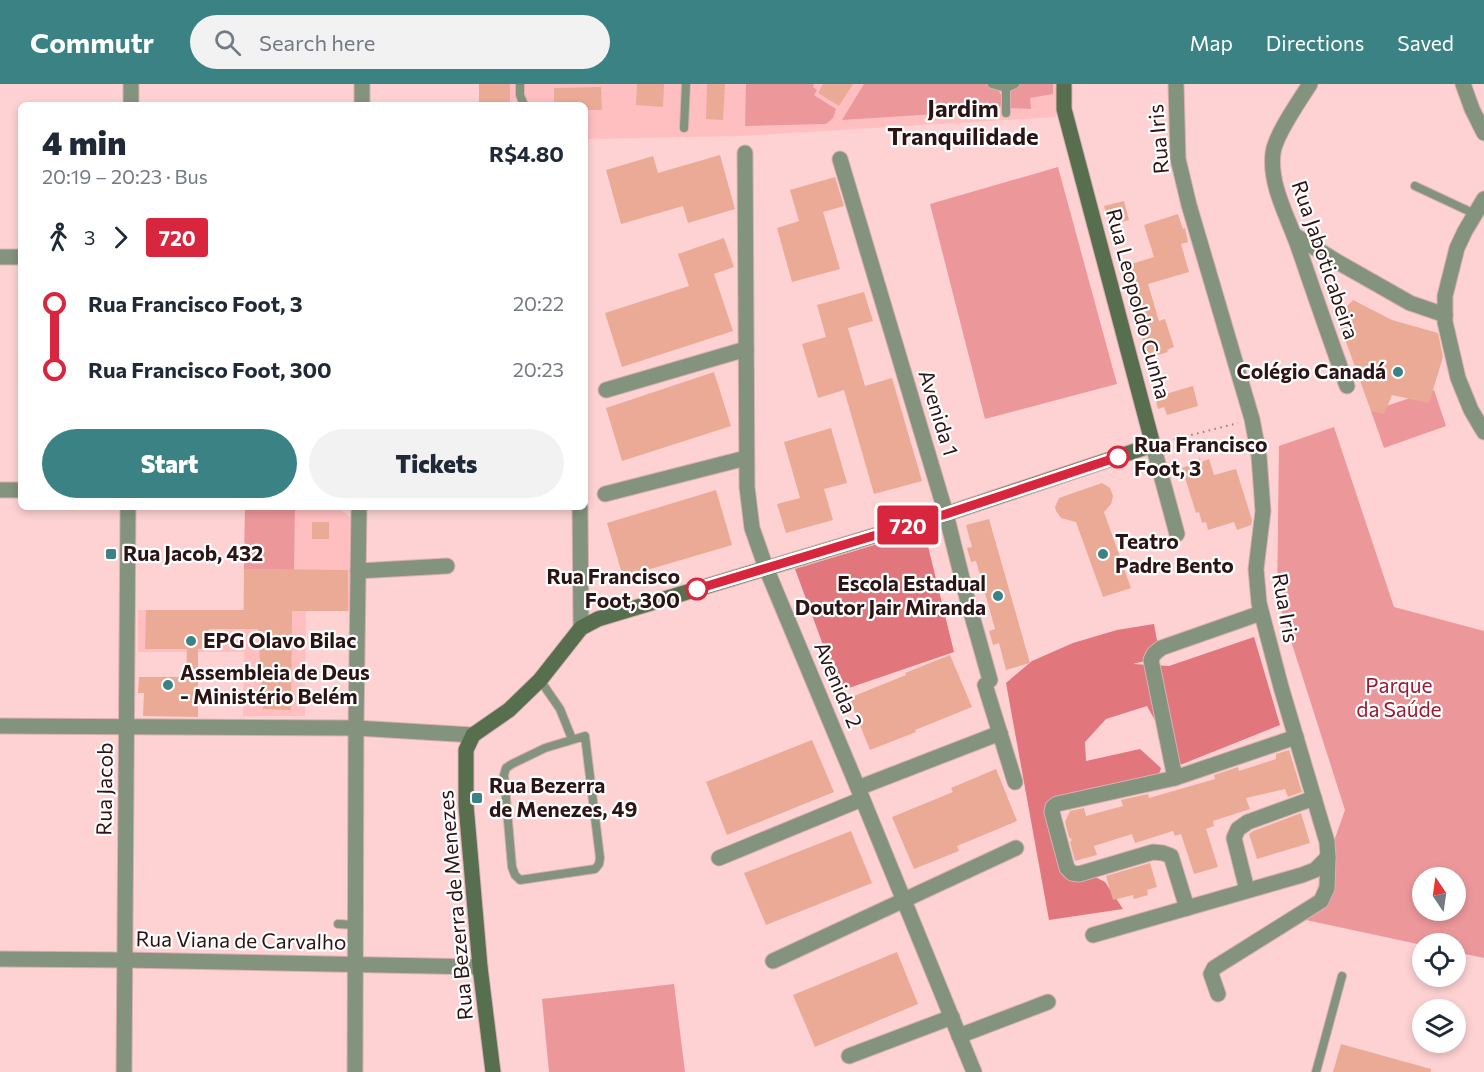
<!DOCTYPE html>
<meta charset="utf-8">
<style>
:root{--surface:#fff;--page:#f2f2f3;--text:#1f2937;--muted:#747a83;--accent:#3a8284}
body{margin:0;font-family:Commissioner,sans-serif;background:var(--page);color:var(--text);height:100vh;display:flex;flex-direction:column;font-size:22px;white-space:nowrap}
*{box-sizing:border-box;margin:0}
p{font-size:20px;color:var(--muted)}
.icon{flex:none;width:33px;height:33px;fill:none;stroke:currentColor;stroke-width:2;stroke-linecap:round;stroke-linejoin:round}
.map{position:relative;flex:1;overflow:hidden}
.panel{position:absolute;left:18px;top:18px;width:570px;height:408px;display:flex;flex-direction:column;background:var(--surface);border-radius:9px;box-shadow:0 3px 9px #0003}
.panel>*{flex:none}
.badge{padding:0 12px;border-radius:4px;font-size:21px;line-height:39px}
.needle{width:39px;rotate:347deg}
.fabs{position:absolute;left:1412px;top:783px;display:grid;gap:12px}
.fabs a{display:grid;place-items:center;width:54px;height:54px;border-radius:50%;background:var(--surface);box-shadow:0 3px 9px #0003;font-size:30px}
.map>.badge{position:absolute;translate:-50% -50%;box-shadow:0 0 0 3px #fff}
.legs{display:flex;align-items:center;gap:9px;height:66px;padding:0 24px;font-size:20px}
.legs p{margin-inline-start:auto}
.overview{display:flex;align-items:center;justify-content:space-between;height:102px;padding:0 24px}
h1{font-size:33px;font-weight:800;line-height:45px}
.primary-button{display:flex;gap:12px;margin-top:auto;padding:12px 24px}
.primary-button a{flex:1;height:69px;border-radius:36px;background:var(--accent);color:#fff;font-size:24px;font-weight:800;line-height:69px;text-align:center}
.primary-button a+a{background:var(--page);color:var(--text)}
ul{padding:0 24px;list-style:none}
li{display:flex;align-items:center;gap:21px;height:66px;font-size:22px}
li i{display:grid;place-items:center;width:9px;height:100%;margin:0 8px;background:currentColor}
li i::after{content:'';width:15px;height:15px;margin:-8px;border:4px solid;border-radius:50%;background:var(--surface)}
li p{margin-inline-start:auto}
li:first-child i{background:linear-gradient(#0000 50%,currentColor 0)}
li:last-child i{background:linear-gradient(currentColor 50%,#0000 0)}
header{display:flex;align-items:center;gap:36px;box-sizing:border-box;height:84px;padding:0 30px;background:var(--accent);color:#fff}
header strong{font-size:28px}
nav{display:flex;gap:33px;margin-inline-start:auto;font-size:21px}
.search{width:420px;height:54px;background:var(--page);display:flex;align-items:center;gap:15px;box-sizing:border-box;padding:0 21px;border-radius:33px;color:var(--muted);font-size:22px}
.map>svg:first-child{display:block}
</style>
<header>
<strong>Commutr</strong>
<div class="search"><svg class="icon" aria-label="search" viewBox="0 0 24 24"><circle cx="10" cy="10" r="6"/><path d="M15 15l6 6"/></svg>Search here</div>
<nav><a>Map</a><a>Directions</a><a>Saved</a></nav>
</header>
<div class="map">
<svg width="1484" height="988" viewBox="0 0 1484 988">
<rect width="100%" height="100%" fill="#fed2d3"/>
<g fill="#ffbfc0">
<path d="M479,0h576l1,33 -314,19 -157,3v-34h-106z"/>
<path d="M245,423h93l13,11 -1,93h-44l-1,105h-62l1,-64h-106v-42h105z"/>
</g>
<g fill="#ec989b" fill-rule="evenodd">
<path d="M746,0h68l-1,3 4,3 -3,5 22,14 -3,9 -7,6 -81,2z"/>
<path d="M864,0h126l9,7 4,8 -4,11 -157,10z"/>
<path d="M1020,0h33v10l-23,4 1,11 -21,-1v-18z"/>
<path d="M1058,83l59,217 -132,35 -55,-215z"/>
<path d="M1434,306l12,36 -62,22 -13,-37z"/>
<path d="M1334,343l60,180 90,24v327l-29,-6v-8h-33v1l-116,-25 39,-110 -68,-213 2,-151zM1422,794h33v32h-33z"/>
<path d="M245,423h50l-1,63 -50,-1z"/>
<path d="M674,900l11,88h-136l-7,-73z"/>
</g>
<g fill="#e1767c">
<path d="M924,446l30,122 -114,39 -45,-122z"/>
<path d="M1154,540l6,33 -27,7 36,2 85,-29 26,88 -100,40 -33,-59 -41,13 -21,23 1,19 54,-12 21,19 -2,6 -101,32 14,59 33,17 18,27 -74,11 -43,-237 26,-22 41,-18 44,-13z"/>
</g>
<g fill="#ebaa96">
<rect x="479" y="0" width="31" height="21"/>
<path d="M637,0h27l-1,23 -27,-2z"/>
<path d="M707,0h18l-2,36 -17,-1z"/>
<path d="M823,0h30l-14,22 -21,-13z"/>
<path d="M601,3l1,23h-17v-5h-31v-17z"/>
<path d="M720,71l15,54 -47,14 -5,-17 -62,18 -15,-54 47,-14 5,17z"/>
<path d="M835,93l9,29 -21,6 17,57 -48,13 -15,-54 22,-7 -9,-31z"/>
<path d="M1124,117l5,19 -19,5 -6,-19z"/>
<path d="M1178,130l5,15 2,-1 3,14 -7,2 8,28 -41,12 11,37 6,-2 9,28 -7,3 1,2 -20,6 -6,-21h-3l-3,-10 4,-1 -18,-59 32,-10 -10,-32z"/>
<path d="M724,154l10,29 -20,7 19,57 -111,36 -17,-54 84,-27 -11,-32z"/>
<path d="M864,208l9,29 -25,7 17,58 27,-8 30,103 -48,13 -30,-104 -26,8 -16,-54 24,-7 -9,-32z"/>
<path d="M1353,216l39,20 46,13 5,24 -14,46 -37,-8 -8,19 -13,-3 -34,-94z"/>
<path d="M714,288l17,54 -109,35 -16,-53z"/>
<path d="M1193,302l5,20 -31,9 -3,-8 -6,2 -3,-12z"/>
<path d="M831,344l16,55 -23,6 9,31 -47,13 -9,-29 23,-6 -16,-56z"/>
<path d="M1200,374l1,4 8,-3 5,16 22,-6 16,51 -1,5 -14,5 -3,-8 -26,8 -2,-8 -4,1 -3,-11 -3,1 -14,-45 8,-3 -1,-3z"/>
<path d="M1102,399l8,5 3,8 -2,8 -7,8 27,76 -28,9 -27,-75 -15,-4 -5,-7 -1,-4 4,-9z"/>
<path d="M716,406l16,55 -109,32 -16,-54z"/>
<path d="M989,435l41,144 -24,7 -7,-27 -6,2 -4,-14 6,-2 -19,-68 -5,1 -4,-14 5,-1 -6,-22z"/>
<rect x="312" y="438" width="17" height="17"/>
<path d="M244,485l104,1v41h-56l-1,99 -28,-1 -5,-80h-49l-1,20h-10v68l-55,-1 1,-23h-6l1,-16h47l1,-28h-42l1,-39h98z"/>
<path d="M950,571l22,52 -57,23 1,2 -46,18 -21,-52 57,-23 -1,-2z"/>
<path d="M812,656l22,52 -107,43 -21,-53z"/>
<path d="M1289,666l13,42 -14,5 -3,-8 -39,9 4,11 -37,12 1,5 -8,3 12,38 -24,7 -13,-40 -6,2 -2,-5 -38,12 -3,-9 -38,12 3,9 -22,6 -5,-19 2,-2 -3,-3 -4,-15 5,-11 14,-3 2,8 37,-10 -2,-6 27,-6 1,4 66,-19 -1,-4 24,-8 1,4 37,-12v-5z"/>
<path d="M996,685l21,52 -60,25 2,5 -45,18 -22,-52 61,-25 -2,-4z"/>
<path d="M1301,729l9,30 -53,16 -8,-25 4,-3z"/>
<path d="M851,747l21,52 -106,42 -22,-52z"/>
<path d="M1150,779l7,24 -10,3 1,5 -14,4 -1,-4 -20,5 -7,-24z"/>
<path d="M897,868l21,52 -103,43 -22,-52z"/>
<path d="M1341,960l90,25v3h-98z"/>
</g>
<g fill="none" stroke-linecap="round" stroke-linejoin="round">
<g stroke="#d8b0b1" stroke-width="10">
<g id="lane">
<path d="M520,0v11l4,10"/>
<path d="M992,0l14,4 9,-4"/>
<path d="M1006,4v25"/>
<path d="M684,44l2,-44"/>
<path d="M1415,102l60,28"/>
<path d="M540,596l20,29 12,30"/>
<path d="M585,652l15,122 -1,6 -4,5 -75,11 -5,-5 -3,-8 -8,-92 2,-7 6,-4 33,-16z"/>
<path d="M338,840l17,1"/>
<path d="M1316,988l26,-96"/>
</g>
</g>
<g stroke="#d8b0b1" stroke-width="17">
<g id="street">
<path d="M1310,0c-10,16 -35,51 -37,69 -4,32 15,64 25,93 16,47 32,93 49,140"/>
<path d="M1463,0l9,25 12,24"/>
<path d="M131,21v-21"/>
<path d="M362,21v-21"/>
<path d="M745,69l2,334 5,41 14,40 92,220 116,284"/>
<path d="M840,75l106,355 21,84 23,82"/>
<path d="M1484,115l-19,32 -8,17 -12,48v26l13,56 13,32 13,22"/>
<path d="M1294,151l42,26 74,42 35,12"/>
<path d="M0,173h21"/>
<path d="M606,306l140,-41"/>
<path d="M1153,361l24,89"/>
<path d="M0,406h21"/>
<path d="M605,410l141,-36"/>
<path d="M580,423l1,121"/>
<path d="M358,487l89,-5"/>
<path d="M985,601l30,97"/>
<path d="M0,642l356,2 117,7"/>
<path d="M1175,694l-24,-118 3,-6 7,-6 100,-35"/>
<path d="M858,704l142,-55"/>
<path d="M719,774l143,-59"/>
<path d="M1247,806l-13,-52 4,-9 10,-7 66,-24"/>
<path d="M1187,824l-16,-52 -8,-3 -10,-1 -74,22 -7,-1 -5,-5 -15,-56 1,-5 4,-3 118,-26 121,-41"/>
<path d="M1093,851l209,-60 13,-5 13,-13 -1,-15 -46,-155 -22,-84 -3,-34 7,-58 -4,-55 -7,-37 -63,-214 -11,-46 -2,-75"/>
<path d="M0,875l125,1 355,7"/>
<path d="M773,877l243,-113"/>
<path d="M1218,910l-7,-20 3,-6 107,-67 6,-13 1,-31"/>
<path d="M959,952l89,-34"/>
<path d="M849,972l103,-39"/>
<path d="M124,988l4,-565"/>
<path d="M355,988l1,-344 3,-221"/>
</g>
</g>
<g stroke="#d8b0b1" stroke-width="17">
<path id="secondary" d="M493,988l-13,-105 -14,-162v-55l7,-15 36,-25 31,-30 41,-52 17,-9 348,-105 207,-69 -89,-336v-25"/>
</g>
<path stroke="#9e7a7b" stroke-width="2" stroke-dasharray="1.5 4.5" stroke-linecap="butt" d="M1168,357l70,-18"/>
<use href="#lane" stroke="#83937d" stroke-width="8"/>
<use href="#street" stroke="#83937d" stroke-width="15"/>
<use href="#secondary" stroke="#586f4f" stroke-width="15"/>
</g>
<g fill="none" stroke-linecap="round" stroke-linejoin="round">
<g stroke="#fff" stroke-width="14">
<path id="line-1" d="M697,505l249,-75 172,-57"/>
</g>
<use href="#line-1" stroke="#d7263d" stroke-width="9"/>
</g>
<g fill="#3a8284" stroke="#fff" stroke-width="2">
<circle cx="1398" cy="288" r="6"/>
<rect x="105" y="464" width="12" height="12" rx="3"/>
<circle cx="1103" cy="470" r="6"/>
<circle cx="998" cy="512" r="6"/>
<circle cx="191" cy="557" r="6"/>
<circle cx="168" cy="601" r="6"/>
<rect x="471" y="708" width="12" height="12" rx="3"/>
</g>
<g fill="#fff" stroke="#d7263d" stroke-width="3">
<circle cx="1118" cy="373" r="10"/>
<circle cx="697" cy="505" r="10"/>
</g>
<g text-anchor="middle" stroke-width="4.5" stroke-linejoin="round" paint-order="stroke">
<g font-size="21" fill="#2c1314" stroke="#fff">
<text transform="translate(1159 55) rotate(-95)" y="7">Rua Iris</text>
<text transform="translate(1325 176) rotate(71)" y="7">Rua Jaboticabeira</text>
<text transform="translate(1138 220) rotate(75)" y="7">Rua Leopoldo Cunha</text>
<text transform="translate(938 329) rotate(73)" y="7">Avenida 1</text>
<text transform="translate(1285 524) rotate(80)" y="7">Rua Iris</text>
<text transform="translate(838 601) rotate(67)" y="7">Avenida 2</text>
<text transform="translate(105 705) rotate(-89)" y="7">Rua Jacob</text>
<text transform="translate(456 821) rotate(-95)" y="7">Rua Bezerra de Menezes</text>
<text transform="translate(241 857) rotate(1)" y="7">Rua Viana de Carvalho</text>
</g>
<g font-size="21" font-weight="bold" fill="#2c1314" stroke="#fff" text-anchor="start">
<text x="1386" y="295" text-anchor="end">Colégio Canadá</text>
<text x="1115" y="465">Teatro<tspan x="1115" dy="24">Padre Bento</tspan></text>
<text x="123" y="477">Rua Jacob, 432</text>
<text x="986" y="507" text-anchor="end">Escola Estadual<tspan x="986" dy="24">Doutor Jair Miranda</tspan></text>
<text x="203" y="564">EPG Olavo Bilac</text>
<text x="180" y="596">Assembleia de Deus<tspan x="180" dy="24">- Ministério Belém</tspan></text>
<text x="489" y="709">Rua Bezerra<tspan x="489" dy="24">de Menezes, 49</tspan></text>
</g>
<g font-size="21" font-weight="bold" fill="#2c1314" stroke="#fff" text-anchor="start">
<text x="1134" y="368">Rua Francisco<tspan x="1134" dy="24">Foot, 3</tspan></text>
<text x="680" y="500" text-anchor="end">Rua Francisco<tspan x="680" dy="24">Foot, 300</tspan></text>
</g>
<g font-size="21" fill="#9b1932" stroke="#fff">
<text x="1399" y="609">Parque<tspan x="1399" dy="24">da Saúde</tspan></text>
</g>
<g font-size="24" font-weight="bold" fill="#2c1314" stroke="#fff">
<text x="963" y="33">Jardim<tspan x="963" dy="28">Tranquilidade</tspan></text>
</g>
</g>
</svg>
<div class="fabs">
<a><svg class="needle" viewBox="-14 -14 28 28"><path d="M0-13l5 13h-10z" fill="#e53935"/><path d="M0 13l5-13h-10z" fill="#747a83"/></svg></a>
<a><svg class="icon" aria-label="locate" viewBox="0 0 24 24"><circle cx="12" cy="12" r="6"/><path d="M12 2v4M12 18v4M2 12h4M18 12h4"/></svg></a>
<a><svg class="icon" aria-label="layers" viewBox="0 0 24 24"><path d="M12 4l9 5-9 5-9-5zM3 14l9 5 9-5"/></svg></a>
</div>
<b class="badge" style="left:908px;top:441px;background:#d7263d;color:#fff">720</b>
<section class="panel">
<div class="overview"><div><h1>4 min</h1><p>20:19 – 20:23 · Bus</p></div><b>R$4.80</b></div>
<div class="legs"><svg class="icon" aria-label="walk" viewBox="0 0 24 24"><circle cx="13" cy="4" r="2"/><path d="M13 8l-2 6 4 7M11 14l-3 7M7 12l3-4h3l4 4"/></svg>3<svg class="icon" aria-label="forward" viewBox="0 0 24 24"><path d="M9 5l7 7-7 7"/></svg><b class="badge" style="background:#d7263d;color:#fff">720</b></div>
<ul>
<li><i style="color:#d7263d"></i><b>Rua Francisco Foot, 3</b><p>20:22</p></li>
<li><i style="color:#d7263d"></i><b>Rua Francisco Foot, 300</b><p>20:23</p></li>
</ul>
<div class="primary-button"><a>Start</a><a>Tickets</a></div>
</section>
</div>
